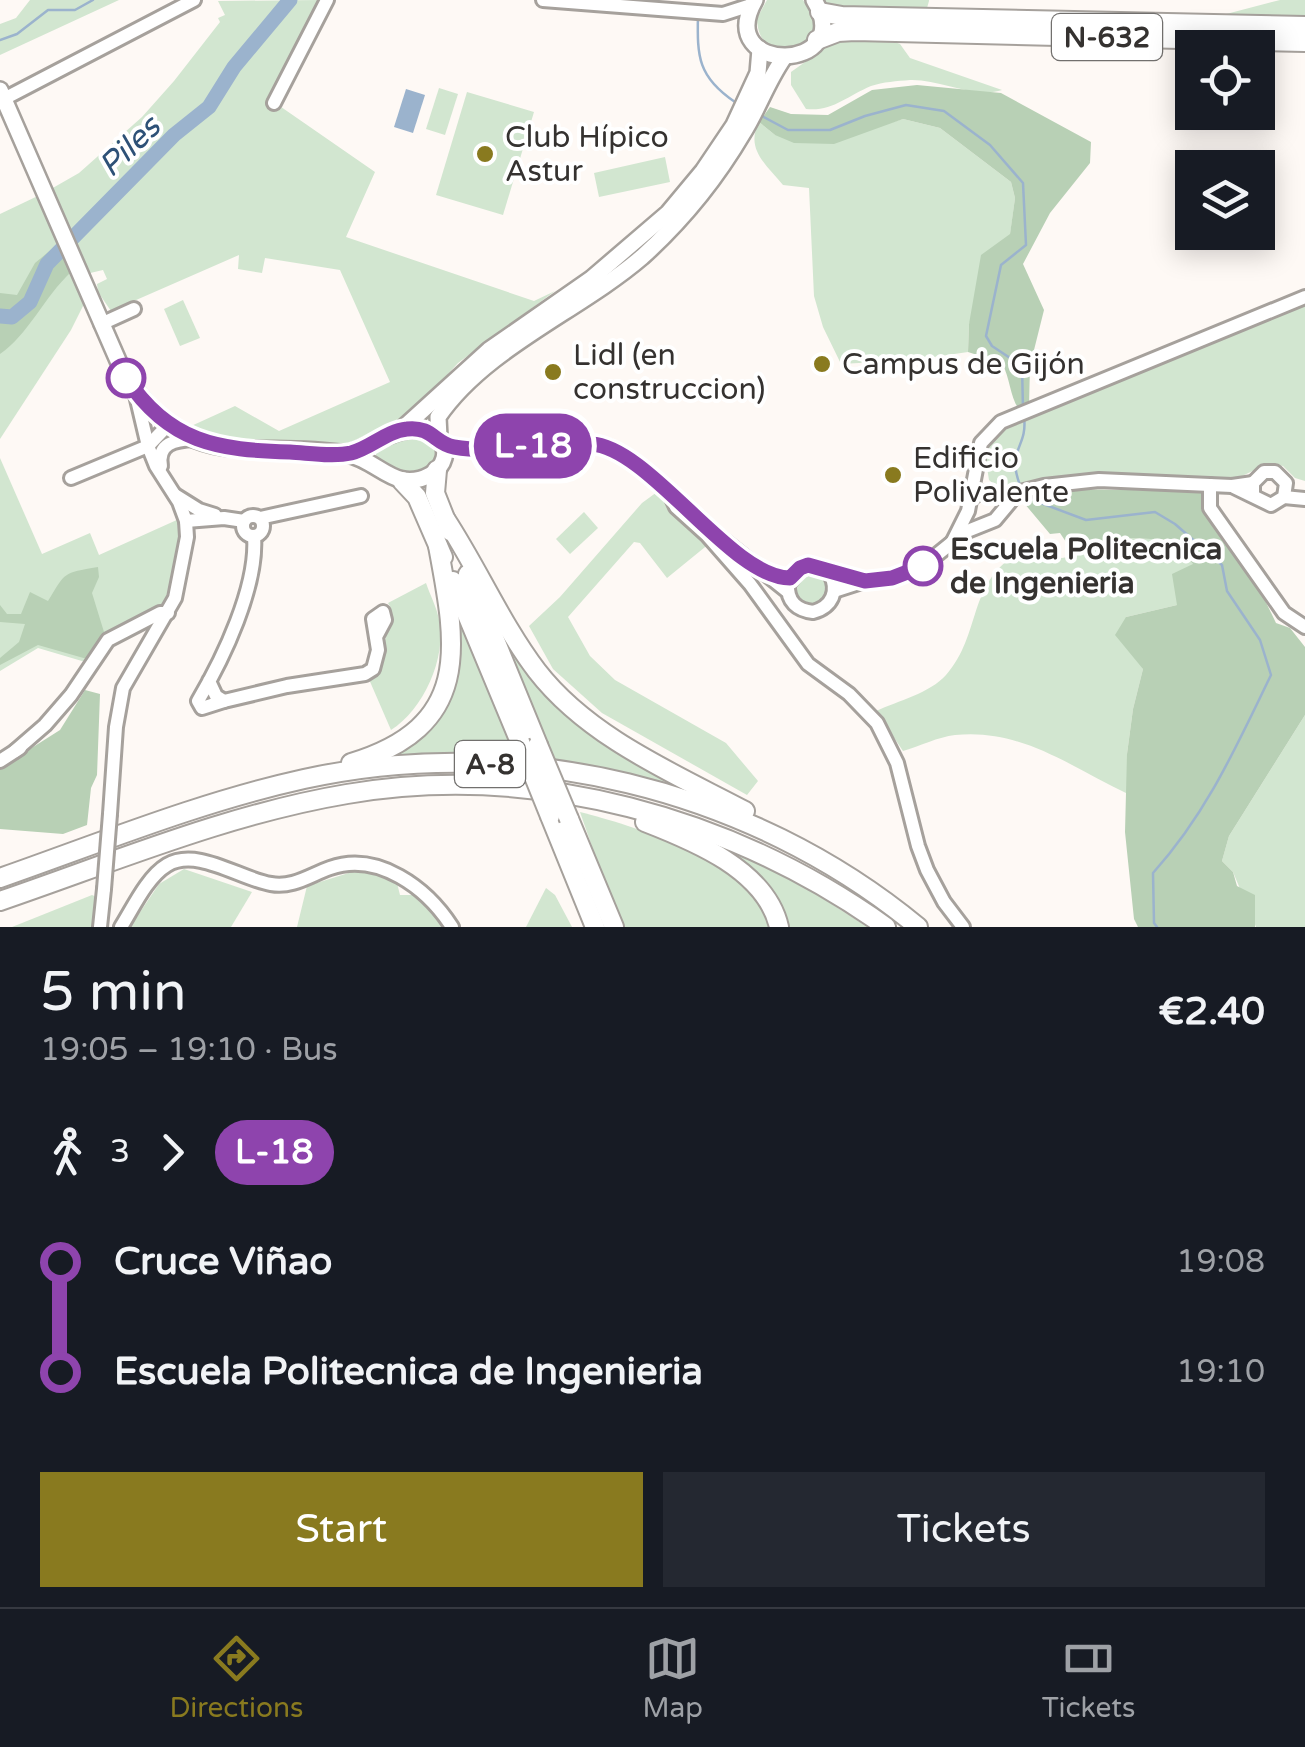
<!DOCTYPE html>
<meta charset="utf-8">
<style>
:root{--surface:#171b24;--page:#242831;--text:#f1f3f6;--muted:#9ea1a6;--line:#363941;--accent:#897a1f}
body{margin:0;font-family:"Varela Round",sans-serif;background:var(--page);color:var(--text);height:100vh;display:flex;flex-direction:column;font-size:38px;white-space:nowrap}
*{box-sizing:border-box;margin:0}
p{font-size:32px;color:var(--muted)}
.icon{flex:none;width:55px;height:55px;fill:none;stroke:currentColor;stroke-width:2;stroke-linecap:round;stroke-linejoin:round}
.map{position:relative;height:927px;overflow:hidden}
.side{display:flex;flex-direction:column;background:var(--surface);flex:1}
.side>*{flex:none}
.badge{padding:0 20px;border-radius:32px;font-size:35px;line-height:65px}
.tools{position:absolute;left:1175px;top:30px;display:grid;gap:20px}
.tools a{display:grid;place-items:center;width:100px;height:100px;border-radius:0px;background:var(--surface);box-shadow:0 5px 25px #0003;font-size:50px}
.map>.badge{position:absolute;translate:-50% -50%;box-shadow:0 0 0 5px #fff}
.legs{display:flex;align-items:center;gap:15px;height:110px;padding:0 40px;font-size:32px}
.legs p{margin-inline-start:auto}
.head{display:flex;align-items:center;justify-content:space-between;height:170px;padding:0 40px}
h1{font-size:55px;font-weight:600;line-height:75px}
.action{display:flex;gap:20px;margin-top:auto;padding:20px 40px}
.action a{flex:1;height:115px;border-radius:0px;background:var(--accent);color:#fff;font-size:40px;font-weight:600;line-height:115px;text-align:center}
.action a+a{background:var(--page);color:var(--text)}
ul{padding:0 40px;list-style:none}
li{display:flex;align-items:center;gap:35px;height:110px;font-size:38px}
li i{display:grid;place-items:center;width:15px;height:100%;margin:0 12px;background:currentColor}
li i::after{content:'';width:25px;height:25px;margin:-12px;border:8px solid;border-radius:50%;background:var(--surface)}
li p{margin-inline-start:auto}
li:first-child i{background:linear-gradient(#0000 50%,currentColor 0)}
li:last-child i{background:linear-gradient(currentColor 50%,#0000 0)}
.menu{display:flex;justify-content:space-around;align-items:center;height:140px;border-top:2px solid var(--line);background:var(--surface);font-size:28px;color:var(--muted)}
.menu a{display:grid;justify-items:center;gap:5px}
.menu .active{color:var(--accent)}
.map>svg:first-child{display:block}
</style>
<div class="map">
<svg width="1305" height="927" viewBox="0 0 1305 927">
<rect width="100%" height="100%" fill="#fef9f5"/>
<g fill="#d2e6d0">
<path d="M30,0h89l-119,55v-31l16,-6z"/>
<path d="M319,0l-48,100 104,72 -29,65 188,64 21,-10 -97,72 -41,45 -55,36 -118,-1 -35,-6 -20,-10 46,-21 44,25 111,-49 -50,-112 -75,-12 -3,15 -24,-4 1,-14 -128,56 -13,-19 -1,-8 10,-5 -4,-9 -17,4 -35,-85 28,-16 63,-56 32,-36 46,-59 -2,-4 7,-3 -7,-14z"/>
<path d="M767,0h36c40,47 -46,75 -46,18z"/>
<path d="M824,0h105v1l-2,7c-25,-1 -85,9 -103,-8z"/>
<path d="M1280,0h25v20l-94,-2z"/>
<path d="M853,39l36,1 11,4 10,14 92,32c-27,9 -62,-11 -92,-10 -13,1 -27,2 -39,6 -24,10 -39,26 -65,23l-15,-24v-13l45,-32z"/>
<path d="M439,88l19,6 -13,41 -19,-6z"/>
<path d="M467,92l67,20 -31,103 -67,-20z"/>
<path d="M903,119l37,9 71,54 4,16 -5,37 -41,89 -1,28 -55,8 -72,4 -18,-37 -9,-31 -5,-108 -26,-3c-17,-21 -38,-36 -24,-63l16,13 94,-6z"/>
<path d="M665,157l5,25 -71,15 -5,-24z"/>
<path d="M44,193l44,103 -17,34 -71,109v-225z"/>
<path d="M183,300l17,38 -20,8 -16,-37z"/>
<path d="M1305,303v178l-10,-3 -12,-12 -14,-3 -33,16 -147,-6 -41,5 -36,12 -14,-2 -9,-8 -4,-25 10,-19 42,-25z"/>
<path d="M431,432l13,29 -42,20 -26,-20v-15l7,-8z"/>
<path d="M0,458l42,96 48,-21 9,22 80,-36 7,2 -18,92 -39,13 -37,38 -54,-16 -38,23z"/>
<path d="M657,492l53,51 -43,35 -27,-35 -6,-1 -66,75 22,39 25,24 111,63 32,38 -11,14 -145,-82 -49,-44 -24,-43 31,-29 82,-94z"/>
<path d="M584,512l14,16 -28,26 -14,-15z"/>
<path d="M1128,538l45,2 21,25 -17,40 -51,12 17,52 -10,40 -6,45 1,40c-57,-27 -107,-66 -173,-59 -17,2 -35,11 -52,16l-27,-40c22,-10 54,-18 70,-36 37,-42 20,-94 76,-124l40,7 11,-2 6,-9 15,3z"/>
<circle cx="811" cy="589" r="15"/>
<path d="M426,583c4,12 11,25 13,37 8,38 -16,90 -48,110l-23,-53 12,-9 11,-60 -3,-5z"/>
<path d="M488,601l45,73 174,120 -71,-19 -82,-12z"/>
<path d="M459,617l56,138 -67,-1 -70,6 77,-76 5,-31z"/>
<path d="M1305,715v212h-49l-23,-55 -11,-11 7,-25z"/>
<path d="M580,812c56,14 174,52 188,115h-143l-27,-63z"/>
<path d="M695,838c63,18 118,53 172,89h-82l-3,-14z"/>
<path d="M184,869l68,23 -21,35h-101l29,-43z"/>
<path d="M355,871h17l25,12 3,12h13l33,32h-149l10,-41z"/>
<path d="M546,888l9,7 17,32h-46z"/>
<path d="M92,895l7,3 -4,29h-83z"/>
</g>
<g fill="#b8d0b5">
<path d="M917,85l84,8 90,49 -1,21 -40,50 -27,51 21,46 -14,56 -1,39 -11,3c-8,-12 -8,-30 -16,-45l-34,-11 1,-28 12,-69 29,-21 5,-36 -4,-16 -71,-54 -37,-9 -69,25 -40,-1 -19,-8 -16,-13 11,-15 21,7 37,1 44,-25z"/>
<path d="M58,244l13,28c-26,24 -43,63 -71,82v-61l17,2 18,-32z"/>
<path d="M1065,489l135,2 45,68 31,64 14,5 15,19v68l-76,121 -7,25 11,11 4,14 18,9v32h-117l-4,-8 -9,-87 2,-78 6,-45 10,-40 -28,-34 11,-18 51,-12 -5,-31 21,-10 -20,-24 -45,-2 -34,12 -26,-5 -8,-12 -10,1 -26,-31z"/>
<path d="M98,567l1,10 -7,16 12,39 -17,27 -49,-14 -38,20v-7l19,-16 6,-18 -25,-2v-17l7,9h14l9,-22 18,9c18,-29 14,-28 50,-34z"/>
<path d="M85,690l15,4 -3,81 -6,13 -4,37 -24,9 -63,-5v-61l60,-38z"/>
</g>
<path fill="#9bb3cd" d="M406,89l19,6 -12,38 -19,-6z"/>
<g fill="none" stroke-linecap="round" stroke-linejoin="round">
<g stroke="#9bb3cd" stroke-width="2.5">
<path d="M698,15c-1,42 0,62 37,87"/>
<path d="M0,40l17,-6 31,-24h27l18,-10"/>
<path d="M760,115l28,15h42l35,-14 41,-11 38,6 46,34 33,38 3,62 -25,20 -15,71 6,10 30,20 1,43"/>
<path d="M1020,485c-14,-36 8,-37 4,-68"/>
<path d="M1028,495l10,7 48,18 69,-8 20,12 47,41 5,26 33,49 11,35c-35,72 -64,138 -118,198l1,50 3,4"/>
</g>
<path stroke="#9bb3cd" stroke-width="15" d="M0,316l12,1 18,-15 17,-38 127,-129 35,-28 25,-40 56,-67"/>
<g stroke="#a6a19c" stroke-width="18">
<g id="minor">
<path d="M543,0l180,14 28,-9"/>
<path d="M0,101l194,-101"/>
<path d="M274,103l53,-103"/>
<path d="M101,324l33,-15"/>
<path d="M444,444c48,16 122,-14 165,3 25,11 47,36 68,54"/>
<path d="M161,466c-4,-23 14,-26 33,-27"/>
<path d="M71,478l77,-32 21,-22"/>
<path d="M1210,485v23l74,105 21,14"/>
<path d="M1234,487l37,18 13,-8 2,-14 -11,-11h-11l-11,11v11"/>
<path d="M175,495l24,15 16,5"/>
<path d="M671,496l5,11 31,28 43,49 58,80 41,30 28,29 20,40 21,83 9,24 17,32 19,25"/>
<path d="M1284,497l21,2"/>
<path d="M971,498l10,-6 23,4 40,-10 55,-6 133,6 21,-3"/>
<circle cx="253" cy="526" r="10"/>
<path d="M260,518l101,-22"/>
<path d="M186,521l38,-3 20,3"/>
<path d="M711,530l76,61"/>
<path d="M952,543l16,-32 13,-68 20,-21 304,-125"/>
<path d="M830,574c9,17 2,33 -17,38 -16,-2 -26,-10 -25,-28l13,-16c16,-4 43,9 62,13"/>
<path d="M834,591l31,-10 27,-3 31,-12 42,-34 30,-12 20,-24"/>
<path d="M209,681l7,15 8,5 -22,7 -4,-7c25,-42 60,-115 56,-165"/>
<path d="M224,701l63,-15 78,-12 8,-5 5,-19 -5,-31 10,-7 2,8 -8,15"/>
<path d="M15,751l30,-26 26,-30 37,-55 52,-27h8"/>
<path d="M0,761l20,-13"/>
<path d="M110,814l6,-87 7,-39 52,-90 12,-61 -1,-16 -7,-19 -23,-36 -8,-20 -13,-55"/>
<path d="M100,927l4,-38"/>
<path d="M121,927c12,-19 26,-50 46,-62 30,-18 73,14 104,19 22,4 39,-9 59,-16 48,-17 97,20 122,59"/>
</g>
</g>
<g stroke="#a6a19c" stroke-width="20">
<g id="major">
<path d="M755,0c-43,76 104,73 59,0"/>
<path d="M0,90l123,282c67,105 123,67 223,82 32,5 49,40 84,21 7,-4 12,-9 14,-17 2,-8 0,-14 -5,-21 -33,-21 -61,7 -91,17"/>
<path d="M402,429l87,-79 102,-71 77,-66 35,-42 31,-46 24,-52 2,-24"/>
<path d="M439,437l-1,-20c47,-69 141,-106 204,-160 40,-36 74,-78 101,-124 15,-24 24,-51 40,-74"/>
</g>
</g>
<g stroke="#a6a19c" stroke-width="22">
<g id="highway">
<path d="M820,12l22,4 463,10"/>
<path d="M817,40l21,-8 17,-1 450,11"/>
<path d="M437,470l-2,23 15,38"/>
<path d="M402,481l15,16 26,60"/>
<path d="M446,520c32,49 56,105 91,151 51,66 136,102 208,140"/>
<path d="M468,574l70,171"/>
<path d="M453,581l67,161"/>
<path d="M351,763c122,-37 106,-116 87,-217"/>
<path d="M550,816l45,111"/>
<path d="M569,819l45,108"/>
<path d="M645,822c49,19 121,48 134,105"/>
<path d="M0,878c100,-35 200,-76 304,-99 213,-47 446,9 614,148"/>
<path d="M0,901c114,-39 228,-87 347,-107 188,-32 385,23 539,133"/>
</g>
</g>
<use href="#minor" stroke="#fff" stroke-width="12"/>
<use href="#major" stroke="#fff" stroke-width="15"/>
<use href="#highway" stroke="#fff" stroke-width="18"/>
<g stroke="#a6a19c" stroke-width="18" stroke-linecap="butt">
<path id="minor-bridge" d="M104,889l6,-75"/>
</g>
<g stroke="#a6a19c" stroke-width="22" stroke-linecap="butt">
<g id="highway-bridge">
<path d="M520,742l30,74"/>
<path d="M538,745l31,74"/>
</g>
</g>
<use href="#minor-bridge" stroke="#fff" stroke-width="12"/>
<use href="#highway-bridge" stroke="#fff" stroke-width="18"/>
</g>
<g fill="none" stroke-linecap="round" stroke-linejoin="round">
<g stroke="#fff" stroke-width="22">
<path id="line-1" d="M126,378c43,65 92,72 164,74 19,1 43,5 61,1 20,-5 35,-22 56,-24 25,-3 28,15 47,18 45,8 92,-6 137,-3 59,3 140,134 199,134l10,-10 8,-3 57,16 27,-3 31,-12"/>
</g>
<use href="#line-1" stroke="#8e44ad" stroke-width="15"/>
</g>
<g fill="#897a1f" stroke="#fff" stroke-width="4">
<circle cx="485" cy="154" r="10"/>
<circle cx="822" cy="364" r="10"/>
<circle cx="553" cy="372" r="10"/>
<circle cx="893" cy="475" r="10"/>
</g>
<g fill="#fff" stroke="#8e44ad" stroke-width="5">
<circle cx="126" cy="378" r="18"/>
<circle cx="923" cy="566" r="18"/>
</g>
<g text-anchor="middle" stroke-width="8" stroke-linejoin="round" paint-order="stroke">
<g fill="#fff" stroke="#72706e" stroke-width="2.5">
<rect x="1052" y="14" width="110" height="46" rx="8"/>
<rect x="455" y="741" width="70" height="46" rx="8"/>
</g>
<g font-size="28" font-weight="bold" fill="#353230">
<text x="1107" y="47">N-632</text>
<text x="490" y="774">A-8</text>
</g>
<g font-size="30" fill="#353230" stroke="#fff" text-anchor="start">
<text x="505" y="147">Club Hípico<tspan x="505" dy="34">Astur</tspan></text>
<text x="573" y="365">Lidl (en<tspan x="573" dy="34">construccion)</tspan></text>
<text x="842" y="374">Campus de Gijón</text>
<text x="913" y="468">Edificio<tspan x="913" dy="34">Polivalente</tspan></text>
</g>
<g font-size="30" font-weight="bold" fill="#353230" stroke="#fff" text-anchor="start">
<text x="950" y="559">Escuela Politecnica<tspan x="950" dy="34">de Ingenieria</tspan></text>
</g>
<g font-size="32" font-style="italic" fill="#2d5177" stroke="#fff">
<text transform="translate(129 146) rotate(-44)" y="11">Piles</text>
</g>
</g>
</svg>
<div class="tools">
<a><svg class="icon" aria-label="locate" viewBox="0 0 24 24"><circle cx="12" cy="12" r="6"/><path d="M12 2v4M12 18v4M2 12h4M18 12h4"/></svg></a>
<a><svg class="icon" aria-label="layers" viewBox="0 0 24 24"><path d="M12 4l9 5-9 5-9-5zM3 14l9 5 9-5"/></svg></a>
</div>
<b class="badge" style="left:533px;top:446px;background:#8e44ad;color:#fff">L-18</b>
</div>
<section class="side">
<div class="head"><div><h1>5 min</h1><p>19:05 – 19:10 · Bus</p></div><b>€2.40</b></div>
<div class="legs"><svg class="icon" aria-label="walk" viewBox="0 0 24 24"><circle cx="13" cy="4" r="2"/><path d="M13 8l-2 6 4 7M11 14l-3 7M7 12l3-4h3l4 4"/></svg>3<svg class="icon" aria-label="forward" viewBox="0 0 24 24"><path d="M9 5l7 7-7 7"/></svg><b class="badge" style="background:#8e44ad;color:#fff">L-18</b></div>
<ul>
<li><i style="color:#8e44ad"></i><b>Cruce Viñao</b><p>19:08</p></li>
<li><i style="color:#8e44ad"></i><b>Escuela Politecnica de Ingenieria</b><p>19:10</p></li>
</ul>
<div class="action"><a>Start</a><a>Tickets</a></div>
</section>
<nav class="menu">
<a class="active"><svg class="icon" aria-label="directions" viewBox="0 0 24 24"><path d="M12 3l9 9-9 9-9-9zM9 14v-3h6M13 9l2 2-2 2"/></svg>Directions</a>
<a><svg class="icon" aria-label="map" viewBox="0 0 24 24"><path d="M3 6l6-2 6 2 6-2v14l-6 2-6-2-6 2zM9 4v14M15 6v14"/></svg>Map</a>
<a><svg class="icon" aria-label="tickets" viewBox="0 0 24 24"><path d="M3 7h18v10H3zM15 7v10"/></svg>Tickets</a>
</nav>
